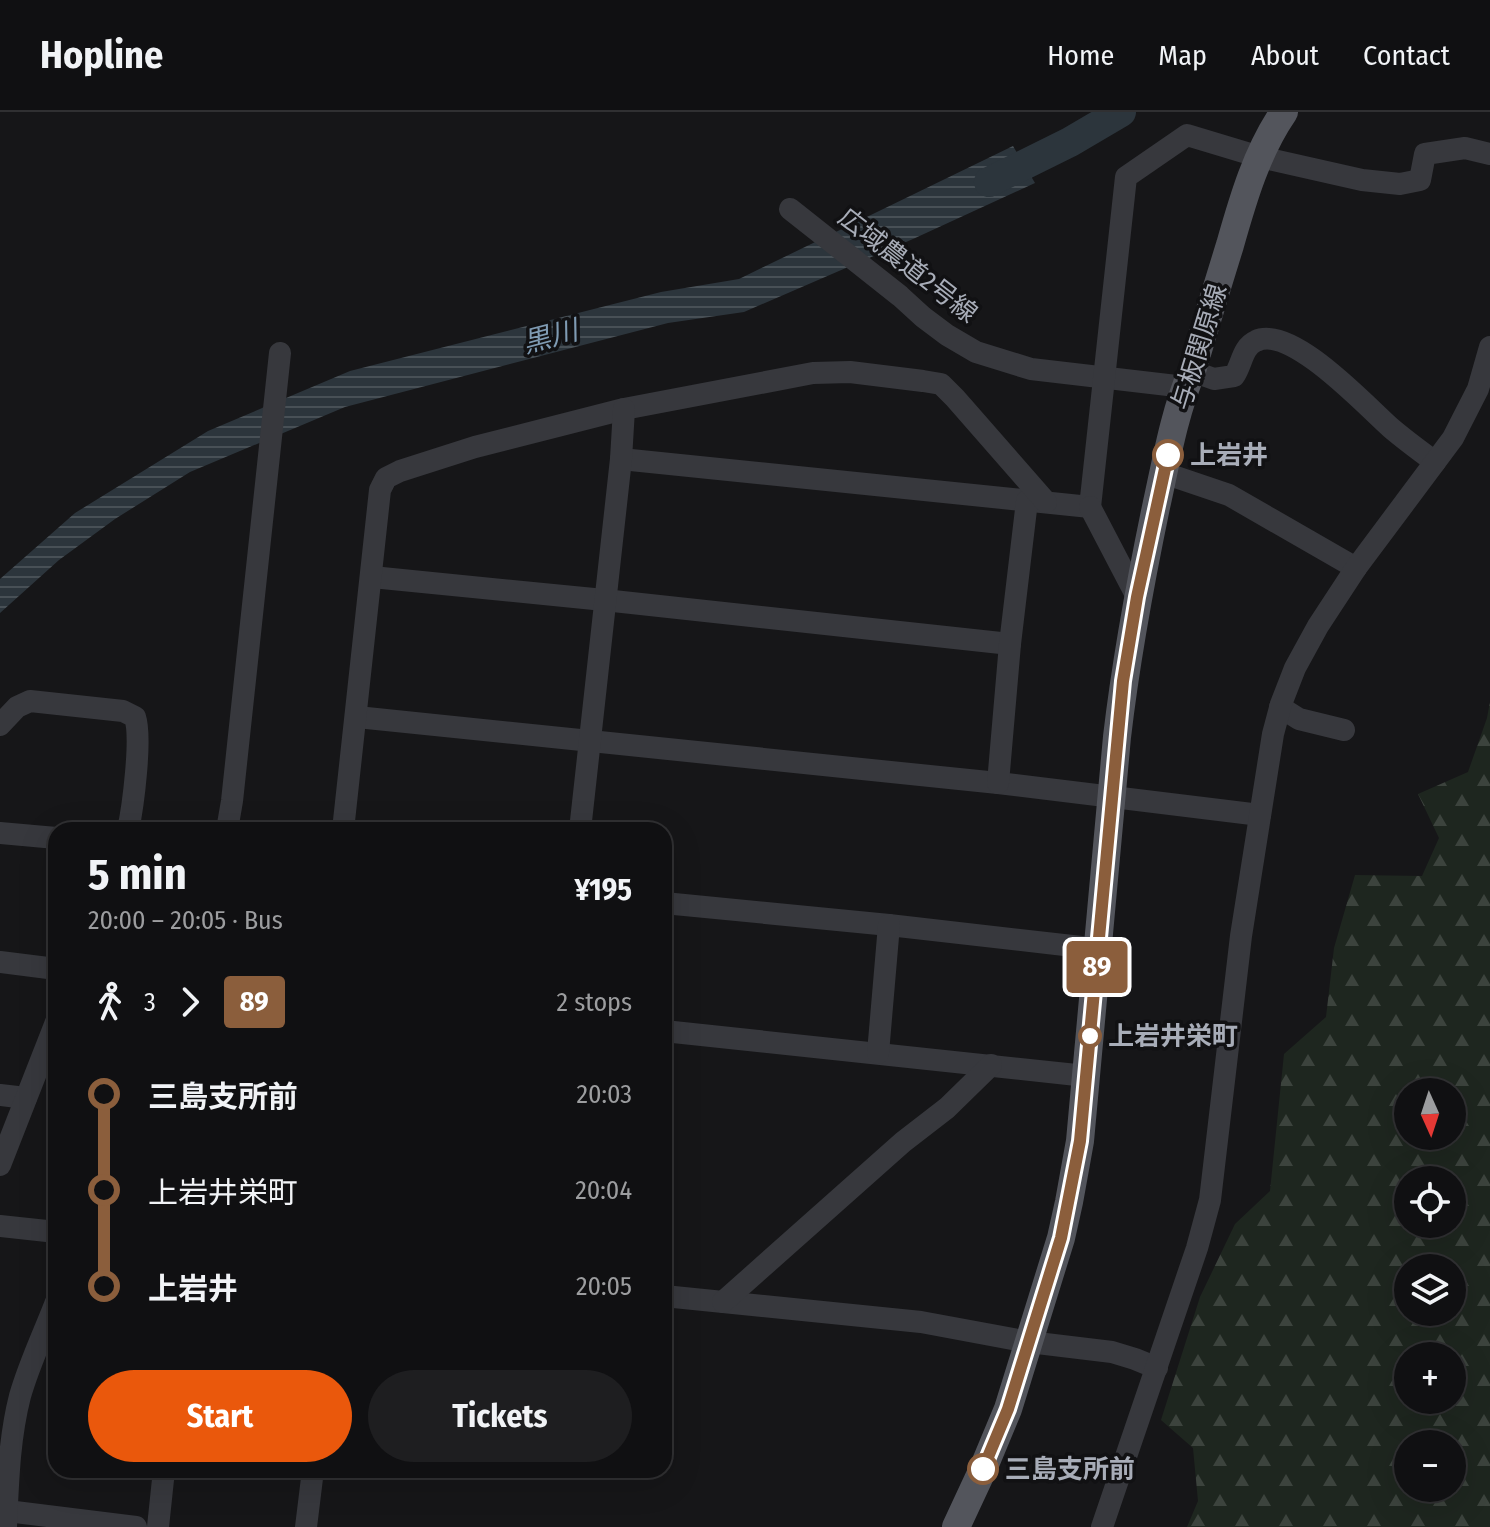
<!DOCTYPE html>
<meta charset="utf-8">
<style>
:root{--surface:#101012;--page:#1e1e20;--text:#f1f3f6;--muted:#9c9d9f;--line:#303032;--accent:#ea580c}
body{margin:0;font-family:"Fira Sans Condensed","Noto Sans JP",sans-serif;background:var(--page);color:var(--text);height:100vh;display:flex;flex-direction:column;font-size:30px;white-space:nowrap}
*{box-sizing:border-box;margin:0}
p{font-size:26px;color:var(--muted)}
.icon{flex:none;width:44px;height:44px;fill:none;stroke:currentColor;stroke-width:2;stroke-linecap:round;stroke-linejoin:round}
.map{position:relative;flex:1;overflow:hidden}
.sheet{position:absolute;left:48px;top:710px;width:624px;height:656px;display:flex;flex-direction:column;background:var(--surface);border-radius:24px;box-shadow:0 8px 32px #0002,0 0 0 2px var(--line)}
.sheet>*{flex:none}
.badge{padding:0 16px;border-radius:6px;font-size:28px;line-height:52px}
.needle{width:52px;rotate:177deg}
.buttons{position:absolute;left:1394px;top:966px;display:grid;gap:16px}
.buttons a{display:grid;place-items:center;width:72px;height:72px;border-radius:50%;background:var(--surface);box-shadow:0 8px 32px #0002,0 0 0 2px var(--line);font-size:40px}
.map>.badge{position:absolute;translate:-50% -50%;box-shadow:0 0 0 4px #fff}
.legs{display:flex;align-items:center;gap:12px;height:88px;padding:0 40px;font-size:26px}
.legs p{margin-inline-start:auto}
.summary{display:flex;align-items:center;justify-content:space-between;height:136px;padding:0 40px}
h1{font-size:44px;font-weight:700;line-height:60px}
.primary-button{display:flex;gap:16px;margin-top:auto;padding:16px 40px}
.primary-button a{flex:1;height:92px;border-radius:48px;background:var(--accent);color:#fff;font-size:32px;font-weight:700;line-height:92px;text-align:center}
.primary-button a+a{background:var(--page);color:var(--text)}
ul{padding:0 40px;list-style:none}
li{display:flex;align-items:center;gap:28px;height:96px;font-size:30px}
li i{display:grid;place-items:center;width:12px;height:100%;margin:0 10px;background:currentColor}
li i::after{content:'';width:20px;height:20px;margin:-10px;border:6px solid;border-radius:50%;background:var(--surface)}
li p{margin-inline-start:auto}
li:first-child i{background:linear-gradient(#0000 50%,currentColor 0)}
li:last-child i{background:linear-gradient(currentColor 50%,#0000 0)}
header{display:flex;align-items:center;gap:48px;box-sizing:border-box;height:112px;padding:0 40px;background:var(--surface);border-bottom:2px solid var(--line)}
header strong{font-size:38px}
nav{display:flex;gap:44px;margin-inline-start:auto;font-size:28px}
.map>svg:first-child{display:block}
</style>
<header>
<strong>Hopline</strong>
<nav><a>Home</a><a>Map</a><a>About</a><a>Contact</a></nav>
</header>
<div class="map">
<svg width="1490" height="1415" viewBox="0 0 1490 1415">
<defs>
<pattern id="forest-firs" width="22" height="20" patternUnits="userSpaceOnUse" patternTransform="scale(2)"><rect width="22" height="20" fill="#1e261f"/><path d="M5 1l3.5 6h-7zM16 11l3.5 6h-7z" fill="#3c433d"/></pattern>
<pattern id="water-rules" width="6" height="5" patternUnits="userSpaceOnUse" patternTransform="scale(2)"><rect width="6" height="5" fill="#2c353c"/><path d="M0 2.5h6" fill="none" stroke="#485056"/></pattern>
</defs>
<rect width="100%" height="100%" fill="#161618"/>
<path fill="url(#forest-firs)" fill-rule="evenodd" d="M1490,590v825h-303l11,-26 -5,-53 -32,-28 39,-123 35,-73 35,-33 14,-137 42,-37 8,-69 21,-73 67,1 17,-38 -21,-44 50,-22 19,-54zM1408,980h44v44h-44zM1408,1068h44v44h-44zM1408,1156h44v44h-44zM1408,1244h44v44h-44zM1408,1332h44v44h-44z"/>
<path fill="url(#water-rules)" d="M1013,34l22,37 -122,56 -169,73 -76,11 -323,84 -155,65 -75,47 -56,41 -59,53v-34l75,-66 133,-82 142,-60 311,-79 78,-13z"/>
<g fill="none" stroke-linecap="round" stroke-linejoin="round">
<path stroke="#2c353c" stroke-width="5" d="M1111,0l3,5"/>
<path stroke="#2c353c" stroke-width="30" d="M989,70l81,-40 51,-30"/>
<g stroke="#37383d" stroke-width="22">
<path d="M790,97l110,87 23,21 24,18 29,17 55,17 154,18"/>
<path d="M1192,259l22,8 20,-3c8,-11 8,-29 22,-35 35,-17 110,65 135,87 14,12 29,23 44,34"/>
<path d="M621,347l469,48 36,-330 61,-42 73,22 102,23 38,4 20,-4 5,-26 40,-6 25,6"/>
<path d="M1164,361l65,22 127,73"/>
<path d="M1090,395l47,90"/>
<path d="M372,465l232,23 406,44"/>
<path d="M1280,595l19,12 45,11"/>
<path d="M357,605l641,66 262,32"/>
<path d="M0,613l17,-18 13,-6 93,10 12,6c7,21 -2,90 -7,113"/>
<path d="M998,671l12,-139 17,-143"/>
<path d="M227,718l5,-29 48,-448"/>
<path d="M343,718l37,-340 6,-12 14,-7 75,-24 149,-38 189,-36 37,-1 73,9 18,3 14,14 91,104"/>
<path d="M580,718l41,-371 3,-50"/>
<path d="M0,721l56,5"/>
<path d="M664,791l225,22 210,24"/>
<path d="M0,850l56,7"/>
<path d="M664,919l422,45"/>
<path d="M878,941l11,-128"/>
<path d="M0,983l26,3"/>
<path d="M0,1053l56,-143"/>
<path d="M0,1114l56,6"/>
<path d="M664,1184l257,26 108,20 83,10 23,7 22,9"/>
<path d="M723,1190l180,-160 44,-34 44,-43"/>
<path d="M7,1399l129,16"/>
<path d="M6,1415c2,-44 3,-88 14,-131 9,-32 24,-63 36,-94"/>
<path d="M158,1415l6,-57"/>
<path d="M306,1415l7,-57"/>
<path d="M1102,1415l95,-279 13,-48 31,-264 32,-202 8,-30 14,-36 23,-42 38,-58 97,-130 25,-49 12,-42"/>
</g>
<path stroke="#53555c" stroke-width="28" d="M956,1415l27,-58 25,-60 53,-171 8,-36 11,-61 37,-404c9,-77 23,-153 39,-230 10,-45 18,-93 36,-136 12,-42 25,-84 38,-126 13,-46 27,-94 54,-133"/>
</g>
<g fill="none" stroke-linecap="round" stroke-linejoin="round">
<g stroke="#fff" stroke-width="18">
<path id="line-1" d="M983,1357l25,-60 53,-171 19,-97 43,-460 14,-84 31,-142"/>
</g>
<use href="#line-1" stroke="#8b5e3c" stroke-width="12"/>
</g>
<g fill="#fff" stroke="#8b5e3c" stroke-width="4">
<circle cx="1168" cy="343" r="14"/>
<circle cx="1090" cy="924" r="10"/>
<circle cx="983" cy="1357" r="14"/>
</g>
<g text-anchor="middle" stroke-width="7" stroke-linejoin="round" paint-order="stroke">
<g font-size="26" fill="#a8adb8" stroke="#111113">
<text transform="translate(908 153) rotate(38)" y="9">広域農道2号線</text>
<text transform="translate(1199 235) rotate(-73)" y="9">与板関原線</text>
</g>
<g font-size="26" font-weight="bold" fill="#a8adb8" stroke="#111113" text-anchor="start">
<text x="1190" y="352">上岩井</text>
<text x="1108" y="933">上岩井栄町</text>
<text x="1005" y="1366">三島支所前</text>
</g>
<g font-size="28" font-style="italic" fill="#7f9bb3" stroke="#111113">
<text transform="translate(550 224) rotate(-15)" y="10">黒川</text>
</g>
</g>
</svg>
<div class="buttons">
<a><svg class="needle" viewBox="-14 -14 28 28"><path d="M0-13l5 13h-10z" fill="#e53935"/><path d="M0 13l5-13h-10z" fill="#9c9d9f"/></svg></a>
<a><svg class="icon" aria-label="locate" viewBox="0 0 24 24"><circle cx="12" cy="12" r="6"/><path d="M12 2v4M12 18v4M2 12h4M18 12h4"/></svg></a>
<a><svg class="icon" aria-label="layers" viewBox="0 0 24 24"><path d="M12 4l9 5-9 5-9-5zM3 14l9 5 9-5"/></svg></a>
<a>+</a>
<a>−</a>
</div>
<b class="badge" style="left:1097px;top:855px;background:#8b5e3c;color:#fff">89</b>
<section class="sheet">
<div class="summary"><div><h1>5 min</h1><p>20:00 – 20:05 · Bus</p></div><b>¥195</b></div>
<div class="legs"><svg class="icon" aria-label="walk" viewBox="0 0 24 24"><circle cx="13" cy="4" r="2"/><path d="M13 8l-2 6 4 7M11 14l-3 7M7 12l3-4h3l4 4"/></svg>3<svg class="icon" aria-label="forward" viewBox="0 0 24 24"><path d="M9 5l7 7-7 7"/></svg><b class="badge" style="background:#8b5e3c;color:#fff">89</b><p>2 stops</p></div>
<ul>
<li><i style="color:#8b5e3c"></i><b>三島支所前</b><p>20:03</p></li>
<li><i style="color:#8b5e3c"></i><span>上岩井栄町</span><p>20:04</p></li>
<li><i style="color:#8b5e3c"></i><b>上岩井</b><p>20:05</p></li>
</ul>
<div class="primary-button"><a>Start</a><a>Tickets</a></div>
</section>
</div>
